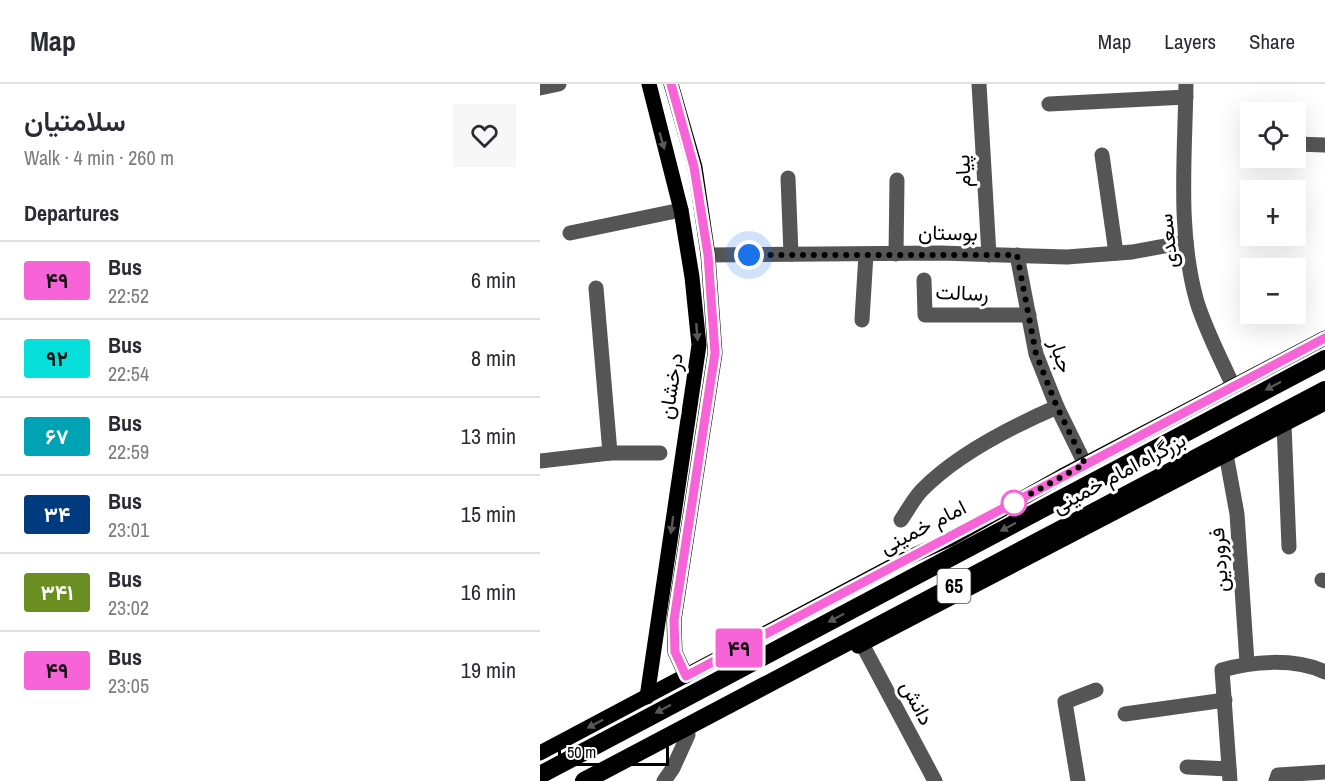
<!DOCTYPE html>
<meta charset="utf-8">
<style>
:root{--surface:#fff;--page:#f7f7f7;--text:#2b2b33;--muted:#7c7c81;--line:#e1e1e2}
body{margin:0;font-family:"Archivo Narrow",Vazirmatn,sans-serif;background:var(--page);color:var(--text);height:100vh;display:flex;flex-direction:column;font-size:22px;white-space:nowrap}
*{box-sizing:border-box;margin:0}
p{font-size:20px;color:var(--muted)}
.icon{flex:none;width:33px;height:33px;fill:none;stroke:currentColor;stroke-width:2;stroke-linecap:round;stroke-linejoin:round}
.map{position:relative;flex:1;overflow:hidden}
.drawer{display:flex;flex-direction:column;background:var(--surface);width:540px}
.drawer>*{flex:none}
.badge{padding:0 12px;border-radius:4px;font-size:21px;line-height:39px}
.controls{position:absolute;left:700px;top:18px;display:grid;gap:12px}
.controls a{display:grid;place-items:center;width:66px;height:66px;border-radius:0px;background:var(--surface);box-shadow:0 6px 24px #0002;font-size:30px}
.scale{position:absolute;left:18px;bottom:15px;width:111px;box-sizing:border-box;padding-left:6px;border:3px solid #000;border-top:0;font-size:16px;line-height:21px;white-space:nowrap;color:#000;-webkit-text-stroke:4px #fff;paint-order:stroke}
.you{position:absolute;width:30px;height:30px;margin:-15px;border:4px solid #fff;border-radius:50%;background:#1a73e8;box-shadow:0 0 0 9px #1a73e833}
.map>.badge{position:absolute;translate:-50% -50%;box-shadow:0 0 0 3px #fff}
h2{padding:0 24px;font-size:22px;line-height:54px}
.round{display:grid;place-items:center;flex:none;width:63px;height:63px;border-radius:0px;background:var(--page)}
.headline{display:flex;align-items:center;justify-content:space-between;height:102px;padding:0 24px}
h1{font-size:28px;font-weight:600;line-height:45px}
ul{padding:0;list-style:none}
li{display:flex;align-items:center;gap:18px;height:78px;padding:0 24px;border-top:2px solid var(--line)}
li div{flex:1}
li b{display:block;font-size:22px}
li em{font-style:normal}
li .badge{min-width:66px;font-weight:700;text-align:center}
header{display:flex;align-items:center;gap:36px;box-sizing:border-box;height:84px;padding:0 30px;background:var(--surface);border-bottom:2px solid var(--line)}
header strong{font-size:28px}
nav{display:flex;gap:33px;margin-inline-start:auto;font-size:21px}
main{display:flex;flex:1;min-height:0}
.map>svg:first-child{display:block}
</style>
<header>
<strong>Map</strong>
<nav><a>Map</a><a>Layers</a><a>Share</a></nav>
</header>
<main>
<section class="drawer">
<div class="headline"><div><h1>سلامتیان</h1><p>Walk · 4 min · 260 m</p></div><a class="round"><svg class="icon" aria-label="heart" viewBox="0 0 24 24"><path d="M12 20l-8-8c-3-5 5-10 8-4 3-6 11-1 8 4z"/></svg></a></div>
<h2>Departures</h2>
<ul>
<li><span class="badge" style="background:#f764d7;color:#111">۴۹</span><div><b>Bus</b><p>22:52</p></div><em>6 min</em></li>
<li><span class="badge" style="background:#07dfdb;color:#111">۹۲</span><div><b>Bus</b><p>22:54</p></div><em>8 min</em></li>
<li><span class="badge" style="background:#00a3b4;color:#fff">۶۷</span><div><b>Bus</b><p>22:59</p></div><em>13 min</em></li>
<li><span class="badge" style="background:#003b80;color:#fff">۳۴</span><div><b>Bus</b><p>23:01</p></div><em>15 min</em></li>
<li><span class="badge" style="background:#6b8e23;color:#fff">۳۴۱</span><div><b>Bus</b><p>23:02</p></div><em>16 min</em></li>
<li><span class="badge" style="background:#f764d7;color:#111">۴۹</span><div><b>Bus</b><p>23:05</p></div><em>19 min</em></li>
</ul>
</section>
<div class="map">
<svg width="785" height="697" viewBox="0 0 785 697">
<rect width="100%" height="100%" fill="#fff"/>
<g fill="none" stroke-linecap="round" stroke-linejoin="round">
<g stroke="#555" stroke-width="15">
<path d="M439,0l10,171"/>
<path d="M646,0c-1,72 -9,148 11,218 9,29 24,57 36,84"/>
<path d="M0,4l19,-4"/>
<path d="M509,20l137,-7"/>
<path d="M756,60l29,1"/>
<path d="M562,71l14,98"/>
<path d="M248,94l3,76"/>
<path d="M30,149l111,-23"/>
<path d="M356,170l1,-74"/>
<path d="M168,171l232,-2 127,4 65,-5 54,-10"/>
<path d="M477,171l19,99 21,53 28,57"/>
<path d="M384,196l1,35h104"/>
<path d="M56,204l14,165"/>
<path d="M322,236l4,-66"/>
<path d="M744,340l5,123"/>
<path d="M686,370l11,60 10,149"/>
<path d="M0,377l70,-8h50"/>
<path d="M361,436c7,-10 13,-22 21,-30 34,-35 91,-64 135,-83"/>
<path d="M782,496l3,1"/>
<path d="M322,560l73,137"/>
<path d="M585,630l100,-14"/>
<path d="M647,683l42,2"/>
<path d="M124,697l9,-13 15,-33"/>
<path d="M538,697l-13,-79 31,-12"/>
<path d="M690,697l-8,-111c31,-9 73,-12 103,2"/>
<path d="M736,697l2,-6 47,-3"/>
</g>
<g stroke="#000" stroke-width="15">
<path d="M131,0l24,83 13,88 7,98 -41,267 1,32 11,24"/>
<path d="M318,562l467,-243"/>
<path d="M107,613l52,-352 -7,-68 -11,-67 -32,-126"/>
<path d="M0,669l365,-194 45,-20 112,-63 263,-138"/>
</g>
<g stroke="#000" stroke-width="18">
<path d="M0,691l785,-416"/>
<path d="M44,697l741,-391"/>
</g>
</g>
<defs><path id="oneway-solid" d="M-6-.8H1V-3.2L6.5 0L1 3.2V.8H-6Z" transform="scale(1.5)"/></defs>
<g fill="#595959">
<use href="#oneway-solid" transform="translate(122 57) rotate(74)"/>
<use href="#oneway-solid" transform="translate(157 248) rotate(85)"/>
<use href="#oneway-solid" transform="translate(733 302) rotate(152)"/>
<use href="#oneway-solid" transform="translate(132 441) rotate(98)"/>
<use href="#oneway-solid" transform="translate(468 443) rotate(152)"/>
<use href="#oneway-solid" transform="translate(296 534) rotate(152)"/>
<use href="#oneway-solid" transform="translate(123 625) rotate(152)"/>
<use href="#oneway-solid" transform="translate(55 640) rotate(152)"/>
</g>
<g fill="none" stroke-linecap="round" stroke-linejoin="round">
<g stroke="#fff" stroke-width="14">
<path id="line" d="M131,0l23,83 14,88 7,98 -41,267 1,32 11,24 639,-338"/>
</g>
<use href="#line" stroke="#f764d7" stroke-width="9"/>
<path stroke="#000" stroke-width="6" stroke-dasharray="0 10.8" d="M209,171h268l19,99 21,53 28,57 -71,39"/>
</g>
<circle fill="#fff" stroke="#f764d7" stroke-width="3" cx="474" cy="419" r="12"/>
<g text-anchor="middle" stroke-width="6" stroke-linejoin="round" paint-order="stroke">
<rect fill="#fff" stroke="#4c4c4c" stroke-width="1.5" x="397.5" y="485" width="33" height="34" rx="4.5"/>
<g font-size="20" font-weight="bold" fill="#000">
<text x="414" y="509">65</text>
</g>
<g font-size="21" fill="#000" stroke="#fff">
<text transform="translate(423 87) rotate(-93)" y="7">پیام</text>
<text transform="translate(408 149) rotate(1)" y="7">بوستان</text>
<text transform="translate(628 157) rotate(-96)" y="7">سعدی</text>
<text transform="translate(422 209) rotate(2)" y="7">رسالت</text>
<text transform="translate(521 272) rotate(72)" y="7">جبار</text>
<text transform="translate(131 302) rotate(-81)" y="7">درخشان</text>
<text transform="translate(579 389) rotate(-28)" y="7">بزرگراه امام خمینی</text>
<text transform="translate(383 443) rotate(-27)" y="7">امام خمینی</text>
<text transform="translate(679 476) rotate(-94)" y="7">فروردین</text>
<text transform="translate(377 619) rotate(62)" y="7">دانش</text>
</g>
</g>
</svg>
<div class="controls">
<a><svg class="icon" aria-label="locate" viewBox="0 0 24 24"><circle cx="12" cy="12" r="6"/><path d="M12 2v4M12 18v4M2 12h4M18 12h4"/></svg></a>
<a>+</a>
<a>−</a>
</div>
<div class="scale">50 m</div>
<div class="you" style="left:209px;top:171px"></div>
<b class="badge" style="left:199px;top:564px;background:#f764d7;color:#111">۴۹</b>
</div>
</main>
